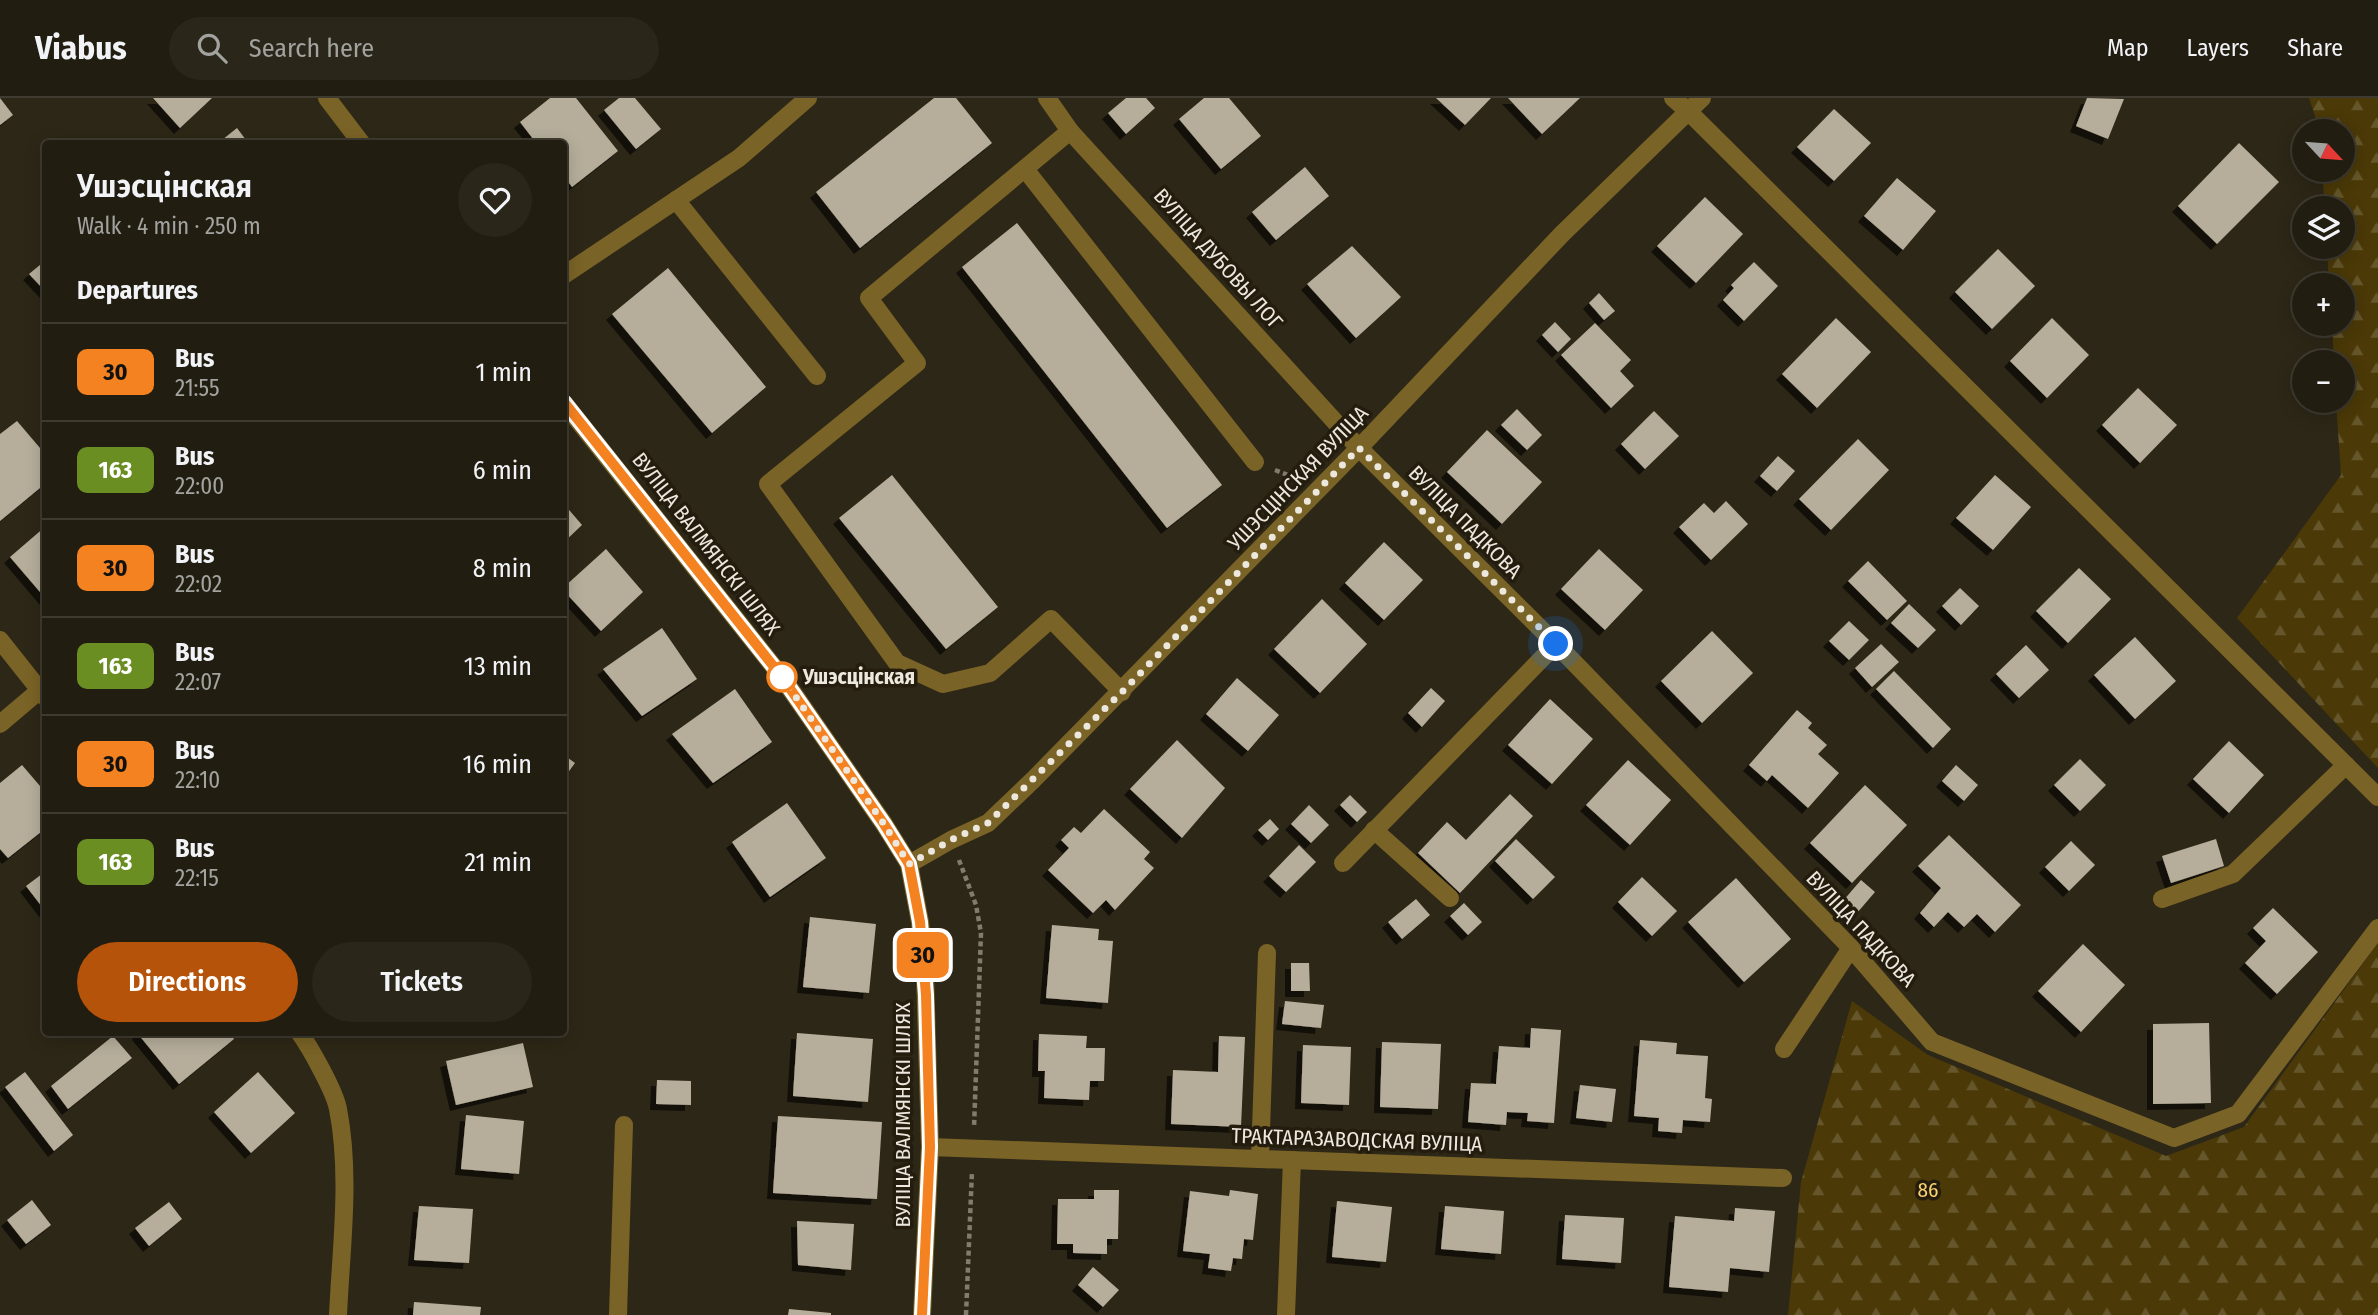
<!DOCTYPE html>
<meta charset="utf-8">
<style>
:root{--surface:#221d11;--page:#2a261a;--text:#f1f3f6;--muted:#a2a29f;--line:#3f3b31;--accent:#b45309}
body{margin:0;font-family:"Fira Sans Condensed",sans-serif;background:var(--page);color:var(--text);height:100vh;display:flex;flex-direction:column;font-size:26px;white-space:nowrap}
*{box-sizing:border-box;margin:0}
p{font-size:23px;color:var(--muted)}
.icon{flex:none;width:38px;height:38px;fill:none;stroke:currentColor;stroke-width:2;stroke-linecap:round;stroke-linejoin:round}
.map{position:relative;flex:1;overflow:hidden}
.sheet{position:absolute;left:42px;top:42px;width:525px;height:896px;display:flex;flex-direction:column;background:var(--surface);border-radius:7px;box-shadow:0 4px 18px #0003,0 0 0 2px var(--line)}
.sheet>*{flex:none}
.badge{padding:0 14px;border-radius:10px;font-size:24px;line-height:46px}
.needle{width:46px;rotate:116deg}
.tools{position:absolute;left:2292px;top:21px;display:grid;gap:14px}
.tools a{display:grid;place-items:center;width:63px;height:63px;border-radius:50%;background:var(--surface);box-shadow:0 4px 18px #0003,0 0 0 2px var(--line);font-size:35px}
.you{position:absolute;width:35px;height:35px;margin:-18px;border:5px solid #fff;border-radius:50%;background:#1a73e8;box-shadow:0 0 0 10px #1a73e833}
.map>.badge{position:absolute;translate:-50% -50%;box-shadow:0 0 0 4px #fff}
h2{padding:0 35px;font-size:26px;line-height:63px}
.round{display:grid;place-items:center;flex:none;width:74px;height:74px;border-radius:37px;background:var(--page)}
.overview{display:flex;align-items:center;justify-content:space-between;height:119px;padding:0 35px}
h1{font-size:33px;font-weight:600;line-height:52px}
.cta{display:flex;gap:14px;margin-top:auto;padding:14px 35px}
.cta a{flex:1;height:80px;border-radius:42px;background:var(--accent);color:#fff;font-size:28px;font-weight:600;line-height:80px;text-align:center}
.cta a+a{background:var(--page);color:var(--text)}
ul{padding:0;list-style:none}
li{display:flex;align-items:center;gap:21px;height:98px;padding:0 35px;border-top:2px solid var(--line)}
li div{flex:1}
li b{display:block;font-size:26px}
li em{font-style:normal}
li .badge{min-width:77px;font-weight:700;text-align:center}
header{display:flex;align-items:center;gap:42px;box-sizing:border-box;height:98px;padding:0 35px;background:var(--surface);border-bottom:2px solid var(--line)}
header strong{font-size:33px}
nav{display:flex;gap:38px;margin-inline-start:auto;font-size:24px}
.search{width:490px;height:63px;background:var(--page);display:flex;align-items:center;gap:18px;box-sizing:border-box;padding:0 24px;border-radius:38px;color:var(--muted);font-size:26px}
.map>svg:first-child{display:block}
</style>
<header>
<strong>Viabus</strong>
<div class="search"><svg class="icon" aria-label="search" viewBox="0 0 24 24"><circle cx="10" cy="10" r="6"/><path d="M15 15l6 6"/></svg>Search here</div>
<nav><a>Map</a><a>Layers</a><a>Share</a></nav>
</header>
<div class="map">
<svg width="2378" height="1217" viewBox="0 0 2378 1217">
<defs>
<pattern id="forest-firs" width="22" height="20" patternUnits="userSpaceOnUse" patternTransform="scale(1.75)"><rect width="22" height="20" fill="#4b3907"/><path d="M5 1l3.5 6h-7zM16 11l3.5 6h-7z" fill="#65562b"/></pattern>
<filter id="shadow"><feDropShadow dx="-6" dy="6" stdDeviation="0" flood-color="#0009"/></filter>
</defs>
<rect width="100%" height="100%" fill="#2d2717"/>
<g fill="url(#forest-firs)">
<path d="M2309,0h69v670l-141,-150 104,-143 -5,-74h7v-39h-9l-2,-38h11v-39h-14l-2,-38h16v-39h-18l-3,-38h21v-39h-23z"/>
<path d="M2378,845v372h-590l13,-133 51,-181 76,54 238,101 78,-29z"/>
</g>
<g fill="#b6ae9b" filter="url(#shadow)">
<path d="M0,0l13,17 -13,10z"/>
<path d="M153,0h59l-32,30z"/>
<path d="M550,0h26l42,53 -46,36 -8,-11v-32h-27l-17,-22z"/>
<path d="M619,0h16l26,31 -25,20 -32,-39z"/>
<path d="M934,0h22l36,45 -132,105 -44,-56z"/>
<path d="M1126,0h20l9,10 -29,26 -18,-21z"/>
<path d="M1204,0h25l32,38 -40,33 -42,-50z"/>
<path d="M1436,0h55l-26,27z"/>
<path d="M1508,0h72l-38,36z"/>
<path d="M2087,0l37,1 -16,40 -32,-13z"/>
<path d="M1834,11l37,34 -37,38 -37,-34z"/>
<path d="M237,30l12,16h-32z"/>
<path d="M2239,45l40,39 -62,62 -39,-38z"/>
<path d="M1305,69l24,29 -53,44 -24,-28z"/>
<path d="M1897,80l39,33 -33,39 -39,-34z"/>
<path d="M1705,99l38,37 -47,49 -39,-37z"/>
<path d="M1017,125l205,262 -55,43 -205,-261z"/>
<path d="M1352,148l49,51 -45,41 -49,-54z"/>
<path d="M1998,151l37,37 -43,43 -37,-37z"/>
<path d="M46,162v32l-17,-18z"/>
<path d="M1754,164l24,24 -34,35 -21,-21 11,-12 -3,-3z"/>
<path d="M668,170l98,119 -54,46 -100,-119z"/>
<path d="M1599,195l16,18 -11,9 -15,-17z"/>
<path d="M1836,220l35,34 -54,56 -35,-34z"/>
<path d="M2052,220l37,37 -42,43 -37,-37z"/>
<path d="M1555,224l16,17 -13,13 -16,-17z"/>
<path d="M1595,225l36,37 -11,11 14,15 -23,22 -50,-53z"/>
<path d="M2138,290l39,37 -37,38 -38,-38z"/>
<path d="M1517,311l25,26 -15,15 -26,-25z"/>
<path d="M1654,313l25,25 -34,33 -24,-25z"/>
<path d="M17,323l29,34v28l-46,38v-87z"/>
<path d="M1487,332l55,52 -40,42 -55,-52z"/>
<path d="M1858,341l31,31 -58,60 -32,-31z"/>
<path d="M1778,358l17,15 -18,20 -17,-15z"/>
<path d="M892,377l106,132 -52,42 -107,-131z"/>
<path d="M1995,377l36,32 -38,43 -37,-32z"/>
<path d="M1726,403l22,23 -37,36 -32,-33 25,-24 10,10z"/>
<path d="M564,406l18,21 -18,17z"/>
<path d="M46,428v73l-36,-42z"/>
<path d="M1384,444l39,38 -39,40 -39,-37z"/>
<path d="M606,451l37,43 -42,39 -37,-40v-4z"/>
<path d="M1599,451l44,41 -38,40 -44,-41z"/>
<path d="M1868,463l39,40 -20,19 -39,-39z"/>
<path d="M2079,470l32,31 -43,44 -32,-32z"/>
<path d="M1960,490l19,18 -18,19 -19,-19z"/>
<path d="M1322,501l45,45 -47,49 -46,-44z"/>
<path d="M1909,506l27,26 -18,18 -27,-25z"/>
<path d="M1849,523l20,19 -20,20 -20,-19z"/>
<path d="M662,530l35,51 -55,37 -39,-47z"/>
<path d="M1712,533l41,42 -51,50 -41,-42z"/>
<path d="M2135,539l41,44 -41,38 -41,-44z"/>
<path d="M1881,546l18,18 -27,25 -17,-19z"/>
<path d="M2026,547l23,25 -30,28 -23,-24z"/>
<path d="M1894,573l57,58 -18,19 -57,-59z"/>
<path d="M1237,580l42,37 -31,36 -42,-37z"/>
<path d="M1431,590l14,13 -23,26 -14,-14z"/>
<path d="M735,591l37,53 -59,41 -41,-49z"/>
<path d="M1550,601l43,40 -41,45 -44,-39z"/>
<path d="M1797,612l15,13 -4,5 19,17 -9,9 21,19 -31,35 -36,-33 -5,6 -18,-16z"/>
<path d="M1177,642l48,48 -43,50 -52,-49z"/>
<path d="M2229,643l35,34 -35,38 -36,-34z"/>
<path d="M564,657l11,8 -11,15z"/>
<path d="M2080,661l26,26 -26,26 -26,-26z"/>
<path d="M1628,662l43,40 -41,45 -44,-40z"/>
<path d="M22,667l24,28v35l-38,30 -8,-9v-66z"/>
<path d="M1956,667l22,20 -14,16 -22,-20z"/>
<path d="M1865,687l42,40 -55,58 -42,-40z"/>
<path d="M1510,696l23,22 -73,77 -42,-40 29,-31 19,18z"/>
<path d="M1350,697l17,17 -10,10 -17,-17z"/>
<path d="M787,705l39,55 -56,39 -38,-55z"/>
<path d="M1309,707l20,20 -18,18 -20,-19z"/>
<path d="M1104,711l46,43 -6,7 10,9 -39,42 -9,-10 -13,13 -45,-43 21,-22 -8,-8 13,-13 7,6z"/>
<path d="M1270,721l9,10 -11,11 -10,-10z"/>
<path d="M1949,737l72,70 -26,27 -18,-18 -13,13 -16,-15 -14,15 -14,-14 21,-25 -23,-22z"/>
<path d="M1516,741l39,38 -22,22 -38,-38z"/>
<path d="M2216,741l8,27 -53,17 -9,-27z"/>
<path d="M2071,743l24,24 -26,26 -24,-24z"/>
<path d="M1299,747l17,17 -30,30 -17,-16z"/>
<path d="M46,773v41l-20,-26z"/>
<path d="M1642,779l35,34 -25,25 -34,-34z"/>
<path d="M1736,780l55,61 -47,43 -56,-60z"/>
<path d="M1861,782l14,12 -18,21 -14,-12z"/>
<path d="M1416,801l14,16 -28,24 -14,-17z"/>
<path d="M1464,805l18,19 -14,13 -18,-19z"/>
<path d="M2273,810l45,44 -41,42 -32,-31 21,-22 -13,-13z"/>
<path d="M810,819l66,7 -7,69 -66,-6z"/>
<path d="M1052,827l47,4 -1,11 15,1 -5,62 -62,-5z"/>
<path d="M2083,846l42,41 -44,47 -43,-41z"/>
<path d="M1291,865h18l1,28h-19z"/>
<path d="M1285,903l39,4 -3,23 -39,-4z"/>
<path d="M2209,925l2,80 -58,1v-80z"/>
<path d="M1531,930l30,2 -7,93 -27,-2 1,-8 -21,-1 -1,13 -38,-3 3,-39 25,1 3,-38 31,2z"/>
<path d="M139,934h90l5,7 -55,45 -41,-50z"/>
<path d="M797,935l76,6 -5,63 -75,-6z"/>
<path d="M1039,936l48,2 -1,12h19l-1,33h-14l-1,19 -45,-2 1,-27h-7z"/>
<path d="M113,938l19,22 -64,51 -17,-23z"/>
<path d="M1219,938l26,1 -4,90 -70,-3 2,-54 45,2z"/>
<path d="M1640,942l37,3 -1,11 32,2 -3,42 7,1 -2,23 -27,-2 -1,13 -24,-2 1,-13 -25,-2z"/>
<path d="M1382,944l59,2 -3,65 -58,-2z"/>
<path d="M523,945l10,44 -77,18 -10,-44z"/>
<path d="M1303,947l48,2 -2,58 -48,-2z"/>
<path d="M25,974l48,63 -19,16 -49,-64z"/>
<path d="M258,974l37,41 -44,40 -37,-41z"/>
<path d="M657,982l34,1v24l-35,-1z"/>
<path d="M1580,987l36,4 -4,33 -36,-4z"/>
<path d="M466,1017l58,6 -5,53 -58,-5z"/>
<path d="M778,1018l104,6 -5,77 -104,-6z"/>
<path d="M1094,1092h25l-1,49h-11v15l-34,-1v-9h-16l1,-45h36z"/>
<path d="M1230,1092l28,4 -5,46 -9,-1 -2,20 -9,-1 -2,13 -23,-3 2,-14 -27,-3 7,-60 39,5z"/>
<path d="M32,1102l19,25 -25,19 -19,-24z"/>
<path d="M1337,1103l55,6 -6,55 -54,-5z"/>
<path d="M169,1104l13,17 -33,27 -14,-18z"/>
<path d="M419,1108l54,3 -4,54 -55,-3z"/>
<path d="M1445,1108l59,5 -3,43 -60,-5z"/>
<path d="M1735,1110l40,3 -6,61 -39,-4 -2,24 -59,-5 6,-71 59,5z"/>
<path d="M1565,1117l59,3 -3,45 -59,-4z"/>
<path d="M797,1123l57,3 -3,46 -53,-5z"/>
<path d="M1093,1169l26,23 -16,17 -25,-22z"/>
<path d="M414,1204l67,5 -1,8h-67z"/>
<path d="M789,1211l42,4v2h-43z"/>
</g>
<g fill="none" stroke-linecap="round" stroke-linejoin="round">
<g stroke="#817c6e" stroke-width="4.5" stroke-dasharray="5 3.5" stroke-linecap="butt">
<path d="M1275,372l21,8"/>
<path d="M959,762l17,45 5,28 -7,195"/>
<path d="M966,1217l6,-144"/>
</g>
<g stroke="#7a6326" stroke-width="18">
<path d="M1673,0l16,14"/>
<path d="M1070,33l-201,167 48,65 -149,121 129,179 46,21 47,-11 61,-54 71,73"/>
<path d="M1025,71l230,293"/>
<path d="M676,102l141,176"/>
<path d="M1374,732l76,68"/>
<path d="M1343,765l213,-219"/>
<path d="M2162,801l71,-25 113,-109"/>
<path d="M1784,951l67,-101"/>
<path d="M1260,1061l7,-206"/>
<path d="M618,1217l6,-190"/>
<path d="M1286,1217l6,-155"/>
</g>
<g stroke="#7a6326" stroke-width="18">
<path d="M1047,0l23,33 289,317 197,196 295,304 81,94 242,96 64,-24 140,-186"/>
<path d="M1689,14l689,685"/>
<path d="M564,177l175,-117 69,-60"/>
<path d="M0,542l46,58"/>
<path d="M0,626l46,-39"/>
<path d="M909,766l42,-24 37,-17 45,-43 326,-332 203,-214 140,-136"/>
<path d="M299,934c11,15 36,60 39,77 13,67 3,139 0,206"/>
<path d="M930,1049l853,31"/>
</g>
<g stroke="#7a6326" stroke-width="18">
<path d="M327,0l35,46"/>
<path d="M564,305l218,274 102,147 25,40 11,58 5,51 5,174 -8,168"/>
</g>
</g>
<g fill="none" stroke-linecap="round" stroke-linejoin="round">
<g stroke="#fff" stroke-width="16">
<path id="line" d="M564,304l218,275 102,147 25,40 11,58 6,73 4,152 -8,168"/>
</g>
<use href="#line" stroke="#f58220" stroke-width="10"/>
<path stroke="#ece8de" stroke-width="7" stroke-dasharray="0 12.6" d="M782,579l102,147 25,40 42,-24 37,-17 134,-131 237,-244 197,196"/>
</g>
<circle fill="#fff" stroke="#f58220" stroke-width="3.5" cx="782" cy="579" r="14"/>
<g text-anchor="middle" stroke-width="7" stroke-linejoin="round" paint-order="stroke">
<g font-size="21" fill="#ece8de" stroke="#241d0e">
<text transform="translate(1218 161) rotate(48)" y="7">ВУЛІЦА ДУБОВЫ ЛОГ</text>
<text transform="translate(1298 380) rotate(-46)" y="7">УШЭСЦІНСКАЯ ВУЛІЦА</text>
<text transform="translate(1465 424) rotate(45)" y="7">ВУЛІЦА ПАДКОВА</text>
<text transform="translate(706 446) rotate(52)" y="7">ВУЛІЦА ВАЛМЯНСКІ ШЛЯХ</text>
<text transform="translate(1861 831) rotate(47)" y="7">ВУЛІЦА ПАДКОВА</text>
<text transform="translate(903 1017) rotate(-90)" y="7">ВУЛІЦА ВАЛМЯНСКІ ШЛЯХ</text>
<text transform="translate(1357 1042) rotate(2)" y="7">ТРАКТАРАЗАВОДСКАЯ ВУЛІЦА</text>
</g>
<g font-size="21" font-weight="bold" fill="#ece8de" stroke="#241d0e" text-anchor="start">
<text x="803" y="586">Ушэсцінская</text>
</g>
<g font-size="21" fill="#fad270" stroke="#241d0e">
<text x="1928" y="1099">86</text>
</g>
</g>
</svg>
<div class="tools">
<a><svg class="needle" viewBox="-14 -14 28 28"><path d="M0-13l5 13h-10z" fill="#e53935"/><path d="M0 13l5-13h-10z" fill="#a2a29f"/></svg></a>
<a><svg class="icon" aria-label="layers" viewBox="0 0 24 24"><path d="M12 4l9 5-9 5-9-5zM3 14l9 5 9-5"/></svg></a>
<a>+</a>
<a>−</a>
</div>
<div class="you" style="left:1556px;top:546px"></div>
<b class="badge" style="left:923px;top:857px;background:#f58220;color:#111">30</b>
<section class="sheet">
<div class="overview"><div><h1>Ушэсцінская</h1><p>Walk · 4 min · 250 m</p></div><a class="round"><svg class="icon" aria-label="heart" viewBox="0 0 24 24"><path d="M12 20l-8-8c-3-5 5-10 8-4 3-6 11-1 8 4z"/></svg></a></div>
<h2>Departures</h2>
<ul>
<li><span class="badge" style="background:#f58220;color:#111">30</span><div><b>Bus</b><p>21:55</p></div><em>1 min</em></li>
<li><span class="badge" style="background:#6b8e23;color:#fff">163</span><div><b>Bus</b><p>22:00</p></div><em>6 min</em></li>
<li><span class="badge" style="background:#f58220;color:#111">30</span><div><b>Bus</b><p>22:02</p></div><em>8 min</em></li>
<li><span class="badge" style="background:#6b8e23;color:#fff">163</span><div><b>Bus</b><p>22:07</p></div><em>13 min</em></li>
<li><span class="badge" style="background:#f58220;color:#111">30</span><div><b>Bus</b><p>22:10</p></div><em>16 min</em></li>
<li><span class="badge" style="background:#6b8e23;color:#fff">163</span><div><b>Bus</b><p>22:15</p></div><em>21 min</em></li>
</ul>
<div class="cta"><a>Directions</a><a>Tickets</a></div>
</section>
</div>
